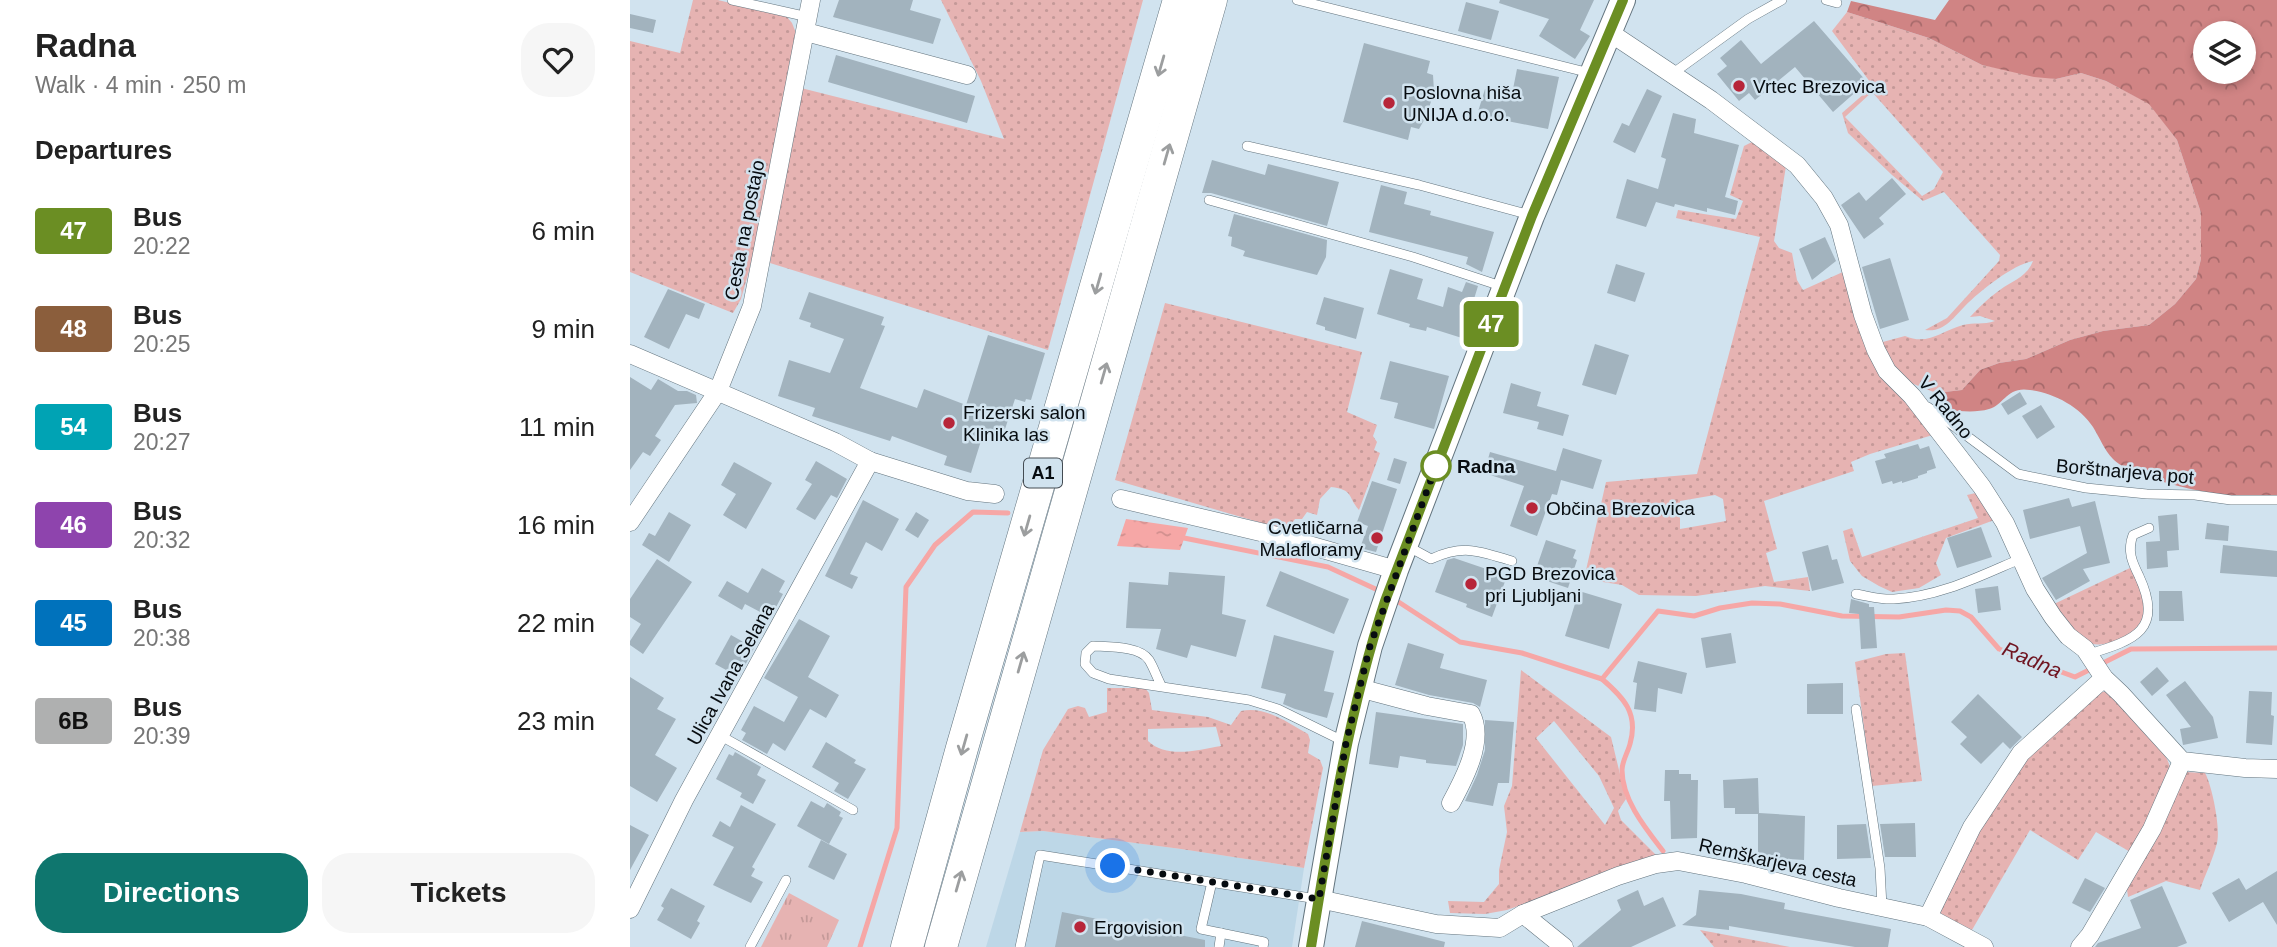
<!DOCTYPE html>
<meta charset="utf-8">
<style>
:root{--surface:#fff;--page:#f6f6f6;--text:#222;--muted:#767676;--accent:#0f766e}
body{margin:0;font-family:Helvetica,sans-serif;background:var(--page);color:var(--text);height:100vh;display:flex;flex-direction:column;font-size:26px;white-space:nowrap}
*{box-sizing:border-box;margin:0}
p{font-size:23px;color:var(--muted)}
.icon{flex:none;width:38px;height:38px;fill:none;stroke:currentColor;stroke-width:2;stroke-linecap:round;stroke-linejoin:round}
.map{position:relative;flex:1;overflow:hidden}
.panel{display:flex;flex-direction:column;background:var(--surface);width:630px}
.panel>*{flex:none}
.badge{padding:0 14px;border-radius:5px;font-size:24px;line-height:46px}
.tools{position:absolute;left:1563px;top:21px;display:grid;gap:14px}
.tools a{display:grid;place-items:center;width:63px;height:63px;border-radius:50%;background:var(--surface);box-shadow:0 4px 10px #0003;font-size:35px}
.you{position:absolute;width:35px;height:35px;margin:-18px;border:5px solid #fff;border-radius:50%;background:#1a73e8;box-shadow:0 0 0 10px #1a73e833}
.map>.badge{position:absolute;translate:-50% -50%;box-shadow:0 0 0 4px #fff}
h2{padding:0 35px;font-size:26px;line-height:63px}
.round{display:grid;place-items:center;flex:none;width:74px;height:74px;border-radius:28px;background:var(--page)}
.headline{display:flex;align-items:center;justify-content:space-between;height:119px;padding:0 35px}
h1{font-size:33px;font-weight:800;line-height:52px}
.primary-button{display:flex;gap:14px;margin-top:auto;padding:14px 35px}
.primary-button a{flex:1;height:80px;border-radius:28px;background:var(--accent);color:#fff;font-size:28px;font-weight:800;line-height:80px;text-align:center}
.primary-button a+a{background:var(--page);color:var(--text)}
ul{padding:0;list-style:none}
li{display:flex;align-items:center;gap:21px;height:98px;padding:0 35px}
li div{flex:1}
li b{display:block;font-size:26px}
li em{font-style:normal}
li .badge{min-width:77px;font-weight:700;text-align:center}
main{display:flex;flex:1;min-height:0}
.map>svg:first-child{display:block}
</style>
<main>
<section class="panel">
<div class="headline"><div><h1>Radna</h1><p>Walk · 4 min · 250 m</p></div><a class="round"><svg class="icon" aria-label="heart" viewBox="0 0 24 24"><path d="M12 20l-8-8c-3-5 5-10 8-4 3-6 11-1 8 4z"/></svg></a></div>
<h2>Departures</h2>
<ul>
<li><span class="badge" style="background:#6b8e23;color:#fff">47</span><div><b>Bus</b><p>20:22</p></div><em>6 min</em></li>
<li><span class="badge" style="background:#8b5e3c;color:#fff">48</span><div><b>Bus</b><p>20:25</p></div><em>9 min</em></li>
<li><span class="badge" style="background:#00a3b4;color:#fff">54</span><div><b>Bus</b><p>20:27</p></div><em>11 min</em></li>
<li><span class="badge" style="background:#8e44ad;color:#fff">46</span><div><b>Bus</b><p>20:32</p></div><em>16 min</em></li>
<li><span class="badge" style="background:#0072bc;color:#fff">45</span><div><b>Bus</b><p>20:38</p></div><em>22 min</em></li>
<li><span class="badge" style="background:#afb0b0;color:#111">6B</span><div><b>Bus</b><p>20:39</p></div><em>23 min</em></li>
</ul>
<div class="primary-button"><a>Directions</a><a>Tickets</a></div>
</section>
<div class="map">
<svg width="1647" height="947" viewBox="0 0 1647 947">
<defs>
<pattern id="grass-dots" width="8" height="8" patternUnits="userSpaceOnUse" patternTransform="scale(1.75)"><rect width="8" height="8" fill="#e6b3b2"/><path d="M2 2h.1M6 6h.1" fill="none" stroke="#c49998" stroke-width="1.8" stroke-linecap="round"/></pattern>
<pattern id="forest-crowns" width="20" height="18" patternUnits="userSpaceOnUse" patternTransform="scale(1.75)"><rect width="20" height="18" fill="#d08484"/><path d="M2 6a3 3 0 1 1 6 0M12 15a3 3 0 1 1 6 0" fill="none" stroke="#a76a6b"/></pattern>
<pattern id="park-tufts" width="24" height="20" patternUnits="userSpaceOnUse" patternTransform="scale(1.75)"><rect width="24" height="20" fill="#e6b3b2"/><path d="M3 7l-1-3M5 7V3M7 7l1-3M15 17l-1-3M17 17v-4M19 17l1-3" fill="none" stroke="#c49998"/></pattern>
<pattern id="water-ripples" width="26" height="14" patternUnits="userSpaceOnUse" patternTransform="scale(1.75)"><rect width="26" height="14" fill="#f6a7a6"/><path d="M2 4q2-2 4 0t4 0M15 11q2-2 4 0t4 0" fill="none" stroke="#d18f8e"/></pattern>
</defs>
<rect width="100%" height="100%" fill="#d1e3ef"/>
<path fill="#bdd7e7" d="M413,831l138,18 123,19 -12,79h-306l34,-115z"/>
<g fill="url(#grass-dots)" fill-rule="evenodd">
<path d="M63,0h25l69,17 5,6 4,10 -44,227 -11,39 -8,14 -103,-41v-231l50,12z"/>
<path d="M311,0h202l-95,350 -278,-87 31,-175 203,51 -23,-58z"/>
<path d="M1217,12l82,26 53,27 74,14 25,-6 25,8 44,23 27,36 24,73v46l-5,20 -21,25 -26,21 -46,6 -33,9 -44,19 -27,4 -19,7 -18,20 -26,3 -25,-10 -18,-17 -14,-23 26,-7c23,10 36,-5 58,-11 11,-3 20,0 32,-4l-15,-5 -10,1c9,-10 22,-22 34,-30 11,-7 24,-12 29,-26 -21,4 -53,30 -68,45 -11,11 -21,27 -40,24l22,-12 52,-57 1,-6 -56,-63 -21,9 -31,-26 -44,-42 -6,-20 31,-27 -41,-55zM1242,92l71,80 -9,17 -12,7 -77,-79z"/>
<path d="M1122,142l34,24 -12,75 5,7 13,5 5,27 6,10 42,-19 11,43 80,120 -66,20 -19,8 3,9 -90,30 13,48 -11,4 8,29 34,-5 2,14 -45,-5 -69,10 -57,-1 -17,-10 -38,-6 22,-97 91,-8 63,-237 -84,-19 2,-8 58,9 7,-18 -13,-6 14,-49zM1085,495l8,4 3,22 -46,8v-28z"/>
<path d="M535,303l197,49 -15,60 30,13 -4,11 4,6 -3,8 6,3 -21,57c-12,-14 -5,-20 -28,-23l-11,12 -3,16 -10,-3 -5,7h-7l-6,8h-14l-160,-47z"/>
<path d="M1350,492l17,27 -51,19 -10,25 5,12 -22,13 -27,4 -13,-6 -17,-10 -12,-15 -7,-30 9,-3 10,29 116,-39 -11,-23z"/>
<path d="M1500,568c6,11 14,23 16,35 3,27 -39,49 -60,39 -12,-6 -23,-27 -32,-38z"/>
<path d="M1275,653l17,128 -50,5 -17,-124 31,-8z"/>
<path d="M891,670l90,67 15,62 -8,12 3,9 36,36 -150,54 -22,4 -35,-1 -2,-12 36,1 15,-18v-14l8,-38 -3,-26 8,-20zM924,721l45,55 15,32 -9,17 -69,-87z"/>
<path d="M477,688h38l4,5 3,17 56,7 23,8 10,-14c25,-5 45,11 67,23l2,6 -2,13 12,7 3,8 -19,100 -123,-19 -138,-18 -23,1 23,-82 25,-41 10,-3 7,2 4,9 18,-5zM586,727l5,19c-23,4 -54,13 -73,-5v-12z"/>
<path d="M1478,691l52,57 7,11 4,10 -39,84 -36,-21 -18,28 -48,-30 -58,100 -32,-16 16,-41 24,-42 45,-71 72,-67z"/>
<path d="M1555,772l20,1c7,12 16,57 12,70 -4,16 -12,32 -17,47l-34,-9 -38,16 -2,-15z"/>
<path d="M1070,930l90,17h-76z"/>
</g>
<path fill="url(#forest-crowns)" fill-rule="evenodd" d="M1319,0h328v495c-14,0 -29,2 -43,1 -27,-2 -103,-18 -121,-37 -9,-9 -13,-21 -20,-32 -13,-20 -39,-34 -63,-37 -23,-4 -26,15 -41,19 -13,4 -29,2 -42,1l-11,-17 26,-3 18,-20 19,-7 27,-4 44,-19 33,-9 46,-6 26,-21 21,-25 5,-20v-46l-24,-73 -28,-36 -43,-23 -25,-8 -25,6 -22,-2 -52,-12 -53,-27 -82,-26 4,-11 84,19zM1575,33h39v39h-39z"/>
<path fill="url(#park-tufts)" d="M159,893l50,27 -12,27h-66z"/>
<path fill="url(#water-ripples)" d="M496,519l62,9 -8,22 -63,-4z"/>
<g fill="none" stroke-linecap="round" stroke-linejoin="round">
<g stroke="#f6a7a6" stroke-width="5">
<path d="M554,538l144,29 54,25"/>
<path d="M764,599l66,43 62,11 80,26 56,-68 36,5 26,-8 32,-5 28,1 62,12 57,1 47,-7 14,1 11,6 28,32 76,28 56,-28 146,-1"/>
<path d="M972,679c21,18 37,34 28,65 -2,8 -8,17 -8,26 0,30 24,59 41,81"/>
<path d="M230,947l37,-119 9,-241 29,-42 38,-33 35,1"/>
</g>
</g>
<g fill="#a2b3be">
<path d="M209,0h74l-3,10 31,9 -8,25 -100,-27z"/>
<path d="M870,0h94l-14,30 10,6 -15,23 -36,-23 10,-17 -50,-16z"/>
<path d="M836,2l33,9 -8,29 -33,-9z"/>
<path d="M0,14l26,6 -3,13 -23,-5z"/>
<path d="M1184,21l53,61 -34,30 -38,-45 -40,33 -6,-7 -10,8 -22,-27 10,-8 -7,-8 21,-18 20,24z"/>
<path d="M734,43l66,18 -3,12 6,2 1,16 -7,24 -8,14 -8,-2 -3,13 -65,-18z"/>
<path d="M206,55l139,41 -8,27 -139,-41z"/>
<path d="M887,69l42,8 -11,52 -46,-9 -1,2 -24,-7 8,-26 9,3 3,-8 16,5z"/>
<path d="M1017,89l15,7 -27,57 -22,-11 9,-19 7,3z"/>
<path d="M1043,113l23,6 -2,14 45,12 -14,52 13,4 -3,14 -28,-7v4l-32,-8 -1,3 -18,-5 -10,25 -30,-9 11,-39 31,10 8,-30 -5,-2z"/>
<path d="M582,160l53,15 3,-11 71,18 -12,44 -116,-33h-9z"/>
<path d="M1262,178l14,16 -27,24 5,6 -20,15 -23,-34 18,-13 7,9z"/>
<path d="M751,185l26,7 -3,12 27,7 -1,4 64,17 -12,40 -16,-8 2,-7 -99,-25z"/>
<path d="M604,214l93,26 -1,17 -9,18 -74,-19 2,-5 -14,-5 1,-9 -4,-1z"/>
<path d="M1195,237l11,24 -24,19 -13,-31z"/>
<path d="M1260,258l19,62 -29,9 -18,-62z"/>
<path d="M986,264l29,9 -10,29 -28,-9z"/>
<path d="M760,269l33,10 -6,20 26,8 5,-20 14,5 4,-10 12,4 -16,52 -35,-11 -1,4 -17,-4 1,-3 -33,-10z"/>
<path d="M38,289l37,15 -6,15 -13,-5 -17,35 -25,-12z"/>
<path d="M179,292l75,25 -3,8 4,1 -25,62 57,20 7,-19 42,16 22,-70 57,18 -14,47 -5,-1 -1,3 -10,-3 -11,33 -8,3 -12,-4 -13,42 -27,-8 3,-9 -55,-20 -2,5 -78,-25 3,-8 -37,-12 11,-36 41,13 14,-34 -34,-12 1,-4 -12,-4z"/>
<path d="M694,297l40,11 -8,31 -31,-9v-3l-9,-3z"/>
<path d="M965,344l34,11 -13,40 -34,-10z"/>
<path d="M760,361l59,15 -15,53 -40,-11 4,-15 -18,-4z"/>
<path d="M0,377l21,13 7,-11 20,12h9l9,4 1,8 -22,2 -20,31 6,4 -11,16 -7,-4 -13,18z"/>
<path d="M881,383l30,9 -4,14 32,9 -6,21 -26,-7 2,-7 -36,-9z"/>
<path d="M1390,392l7,12 -19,11 -7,-11z"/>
<path d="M1411,405l14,22 -18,12 -15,-23z"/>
<path d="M1288,444l2,5 9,-3 7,22 -9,3v2l-9,3v2l-16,5v-2l-9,3 -1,-3 -10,3 -7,-23 11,-3 -2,-4z"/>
<path d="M933,448l39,12 -9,29 -32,-9 -4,15 -5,-1 -15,42 -27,-10 14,-40 -40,-13 6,-21 66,19z"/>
<path d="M764,458l13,4 -7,22 -13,-4z"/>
<path d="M186,461l31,18 -10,19 -6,-3 -16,25 -19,-11 16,-25 -7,-4z"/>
<path d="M104,462l38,21 -26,46 -23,-14 13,-21 -15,-9z"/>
<path d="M742,481l25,8 -21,63 -16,-4 8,-22 -11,-4z"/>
<path d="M1439,498l3,9 23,-6 15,62 -27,6 7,12 -34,19 -14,-22 45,-25 -7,-27 -50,13 -7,-29z"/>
<path d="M233,500l36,19 -17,32 -16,-9 -16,32 8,3 -6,12 -27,-13z"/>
<path d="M39,512l22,13 -22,37 -27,-17 7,-12 6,3z"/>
<path d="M286,512l13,8 -11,18 -13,-8z"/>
<path d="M1547,514l2,36 -12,1 1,16 -21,2 -1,-27 14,-1 -2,-25z"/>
<path d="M1577,523l22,3 -1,15 -23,-2z"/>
<path d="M1351,527l11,30 -35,11 -10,-30z"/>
<path d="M916,540l30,10 -3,8 4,2 -9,28 -21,-7 2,-8 -13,-4z"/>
<path d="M1198,545l4,15 5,-1 7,24 -32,8 -10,-39z"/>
<path d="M1593,545l54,6v26l-57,-4z"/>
<path d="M824,558l53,18 -15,41 -26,-10 1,-3 -32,-12 12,-32z"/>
<path d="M27,559l35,23 -49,72 -13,-9v-4l11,-17 -11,-7v-18z"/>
<path d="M132,568l23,13 -6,11 4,2 -9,17 -5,-3 -3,7 -21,-11 -3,6 -24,-14 9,-15 21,12z"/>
<path d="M650,571l69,28 -15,35 -68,-28z"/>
<path d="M539,572l56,4 -3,38 24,6 -10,37 -45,-12 -4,13 -31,-9 5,-20 -35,-1 3,-46 39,3z"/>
<path d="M1368,586l3,24 -23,3 -3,-24z"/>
<path d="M949,591l43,13 -13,45 -44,-13z"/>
<path d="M1529,591h23l2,30h-25z"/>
<path d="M1221,599l18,5v3h5l3,41 -16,1 -2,-35 -10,-1z"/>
<path d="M169,619l31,17 -22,41 31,18 -13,23 -16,-9 -25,42 -12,-8 -6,11 -25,-14 4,-7 -5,-3 13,-24 30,16 14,-25 -34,-19z"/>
<path d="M1101,633l5,30 -30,5 -5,-30z"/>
<path d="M101,635l23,13 -15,29 -24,-13z"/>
<path d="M644,635l60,16 -10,40 10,2 -7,25 -32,-9 -12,-5 3,-10 -25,-6z"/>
<path d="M778,643l36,11 -4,14 47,12 -7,27 -7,-4 -44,-8 -34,-10z"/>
<path d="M1008,661l49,12 -5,21 -24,-6 -2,24 -22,-3 3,-26 -4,-1z"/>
<path d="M1527,667l12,14 -17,15 -12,-14z"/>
<path d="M0,677l34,21 -7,11 19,10 -21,36 22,13 -20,34 -27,-16z"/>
<path d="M1555,681l28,36 5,21 -35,7 -3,-16 11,-2 -25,-32z"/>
<path d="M1213,683v31h-36v-30z"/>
<path d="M1619,691l23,1 -1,23 3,1 -2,29 -26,-2z"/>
<path d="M1348,694l44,43 -12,12 -7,-7 -22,22 -21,-20 7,-7 -16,-15z"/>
<path d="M746,712l87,12v21l-7,21 -30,-3v-3l-26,-4 -2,12 -29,-4z"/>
<path d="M855,720l29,2 -5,61h-11l-5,23 -28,-5 12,-26 8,-25z"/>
<path d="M196,742l30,18 -2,3 12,6 -18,30 -14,-8 5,-8 -27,-16z"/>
<path d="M105,752l26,15 -4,8 9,5 -13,24 -13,-7 2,-4 -26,-14 13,-25 4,2z"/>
<path d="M1035,770h14v4h12v6h7l-1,58 -26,1 -1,-38h-6z"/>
<path d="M1128,778l1,35 46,3 -1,44 -15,-1v9l-31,-3v-51h-23v-6h-11l-1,-28z"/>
<path d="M181,801l13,7 3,-5 14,9 -2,4 4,2 -14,26 -32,-18z"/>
<path d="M111,805l35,19 -24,43 3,2 -4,7 12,6 -12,21 -38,-18 21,-38 -22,-11 8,-15 10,6z"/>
<path d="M1285,823l1,34h-31l-5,-33z"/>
<path d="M1236,824l5,34 -34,1v-34z"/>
<path d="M0,825l19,10 -19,35z"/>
<path d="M191,840l26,14 -13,26 -26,-13z"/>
<path d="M1647,871v54l-14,-23 -34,20 -17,-29 27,-15 7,12z"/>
<path d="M1455,878l20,10 -15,24 -18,-9z"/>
<path d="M1532,886l25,57 -10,4h-82l3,-4 43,-15 -11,-28z"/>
<path d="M41,888l34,18 -8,15 3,2 -9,16 -34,-19 7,-12 -3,-2z"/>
<path d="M1008,890l6,16 19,-9 13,29 -45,21h-54l44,-37 -4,-10z"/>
<path d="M1069,890l42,4 44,9 -1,6 107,20 -3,18h-33l-126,-21v4l-47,-5 14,-10z"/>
<path d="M432,912l143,28v7h-150z"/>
<path d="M732,921l83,21 -1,5h-89z"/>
</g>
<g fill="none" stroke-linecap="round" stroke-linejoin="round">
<g stroke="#63747e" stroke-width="10">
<g id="lane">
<path d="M102,0l76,17"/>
<path d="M667,0l293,73"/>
<path d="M1196,0l11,3"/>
<path d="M1042,74l76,-55 34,-19"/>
<path d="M617,146l172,39 111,30"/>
<path d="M579,200l204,57 91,30"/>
<path d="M1298,407l90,67 68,14 61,6 48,1 36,5h46"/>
<path d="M777,546l24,13c33,-15 48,-8 81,2"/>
<path d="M1226,594c12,2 26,6 38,5 45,-2 86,-23 126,-40"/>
<path d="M1459,654c46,-14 75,-24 50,-78 -7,-14 -12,-25 -6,-41l16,-7"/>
<path d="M532,687c-5,-9 -8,-19 -13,-27 -9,-14 -40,-13 -56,-14l-7,7 -1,11 8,9 16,6 140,21 29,9 67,33"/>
<path d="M1226,709l24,159 2,39"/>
<path d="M91,736l132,74"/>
<path d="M582,882l-11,47 63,13 -1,5"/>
<path d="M120,947l36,-67"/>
<path d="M390,947l20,-92 277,44"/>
<path d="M589,947l2,-14"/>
</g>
</g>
<g stroke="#63747e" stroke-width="19">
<g id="street">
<path d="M176,32l161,43"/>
<path d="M979,32l102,68 86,65 27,33 15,27 24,90 13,35 11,21 25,25 70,91 23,36 30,66 18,28 15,19 17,13 19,29 17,16 61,67 63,7 32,1"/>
<path d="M0,354l205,88 35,19 97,30 28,3"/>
<path d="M491,499l156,37 119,34"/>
<path d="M0,522l88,-131 34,-85 59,-306"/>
<path d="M729,688l68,18 44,8c14,26 -7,65 -20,89"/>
<path d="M689,899l117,25 64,4 23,-14 95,-38 38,-12 22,-3 68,13 93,24 89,19 56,30"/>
<path d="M0,909l54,-109 186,-339"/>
<path d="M893,914l41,33"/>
<path d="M1298,917l44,-90 49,-74 83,-75"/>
<path d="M1450,947l10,-12 62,-106 30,-68"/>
</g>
</g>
<g stroke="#63747e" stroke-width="26">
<path id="secondary" d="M681,947l35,-204 24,-97 26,-76 136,-354 91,-216"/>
</g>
<g stroke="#63747e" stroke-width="33">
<g id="highway">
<path d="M277,947l55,-199 217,-748"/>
<path d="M311,947l270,-947"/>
</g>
</g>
<use href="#lane" stroke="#fff" stroke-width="9"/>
<use href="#street" stroke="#fff" stroke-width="18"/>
<use href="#secondary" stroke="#fff" stroke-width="24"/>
<use href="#highway" stroke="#fff" stroke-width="32"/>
</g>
<defs><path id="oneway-shaft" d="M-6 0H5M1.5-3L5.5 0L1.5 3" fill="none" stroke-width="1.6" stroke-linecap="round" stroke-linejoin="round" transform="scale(1.75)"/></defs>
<g stroke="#9c9e9f">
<use href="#oneway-shaft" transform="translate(531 66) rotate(106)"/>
<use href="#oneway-shaft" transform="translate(537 154) rotate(-74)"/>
<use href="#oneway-shaft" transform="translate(468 284) rotate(106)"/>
<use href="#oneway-shaft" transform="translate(474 373) rotate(-74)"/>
<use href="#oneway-shaft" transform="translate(397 526) rotate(106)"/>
<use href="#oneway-shaft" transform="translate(391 662) rotate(-74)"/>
<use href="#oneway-shaft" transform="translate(334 745) rotate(106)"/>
<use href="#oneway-shaft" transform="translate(329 881) rotate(-74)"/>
</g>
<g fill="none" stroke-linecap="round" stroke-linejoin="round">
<g stroke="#fff" stroke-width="16">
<path id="line" d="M681,947c19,-117 37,-233 74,-346l147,-385 91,-216"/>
</g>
<use href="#line" stroke="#6b8e23" stroke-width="10"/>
<path stroke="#070c10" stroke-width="7" stroke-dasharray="0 12.6" d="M483,866l206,33 27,-156 24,-97 66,-180"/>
</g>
<g fill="#b72539" stroke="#d1e3ef" stroke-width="2.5">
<circle cx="1109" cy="86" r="7"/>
<circle cx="759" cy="103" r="7"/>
<circle cx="319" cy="423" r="7"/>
<circle cx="902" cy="508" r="7"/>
<circle cx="747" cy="538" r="7"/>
<circle cx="841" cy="584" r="7"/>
<circle cx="450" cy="927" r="7"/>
</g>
<circle fill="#fff" stroke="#6b8e23" stroke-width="3.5" cx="806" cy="466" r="14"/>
<g text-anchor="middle" stroke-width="5" stroke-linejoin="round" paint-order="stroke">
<rect fill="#d1e3ef" stroke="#444c53" stroke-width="2" x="394" y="458.5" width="38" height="29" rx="5"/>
<g font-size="18" font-weight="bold" fill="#070c10">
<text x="413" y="479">A1</text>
</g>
<g font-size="19" fill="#070c10" stroke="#d1e3ef" text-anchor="start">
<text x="1123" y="93">Vrtec Brezovica</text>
<text x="773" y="99">Poslovna hiša<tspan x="773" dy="22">UNIJA d.o.o.</tspan></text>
<text x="333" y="419">Frizerski salon<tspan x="333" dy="22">Klinika las</tspan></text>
<text x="916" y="515">Občina Brezovica</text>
<text x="733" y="534" text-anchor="end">Cvetličarna<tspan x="733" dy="22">Malafloramy</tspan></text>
<text x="855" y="580">PGD Brezovica<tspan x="855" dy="22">pri Ljubljani</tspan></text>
<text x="464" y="934">Ergovision</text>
</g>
<g font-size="19" fill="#070c10" stroke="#d1e3ef">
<text transform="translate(114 230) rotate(-79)" y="7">Cesta na postajo</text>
<text transform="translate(1316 407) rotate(51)" y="7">V Radno</text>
<text transform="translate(1495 471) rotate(5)" y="7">Borštnarjeva pot</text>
<text transform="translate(100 674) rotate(-61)" y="7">Ulica Ivana Selana</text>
<text transform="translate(1148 862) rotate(13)" y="7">Remškarjeva cesta</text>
</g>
<g font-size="19" font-weight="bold" fill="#070c10" stroke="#d1e3ef" text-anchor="start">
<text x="827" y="473">Radna</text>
</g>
<g font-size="21" font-style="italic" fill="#6f1420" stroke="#d1e3ef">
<text transform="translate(1402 660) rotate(23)" y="7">Radna</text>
</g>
</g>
</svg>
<div class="tools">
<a><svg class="icon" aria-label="layers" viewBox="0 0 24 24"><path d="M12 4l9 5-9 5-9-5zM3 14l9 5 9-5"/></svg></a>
</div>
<div class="you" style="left:483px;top:866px"></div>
<b class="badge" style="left:861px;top:324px;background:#6b8e23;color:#fff">47</b>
</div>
</main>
